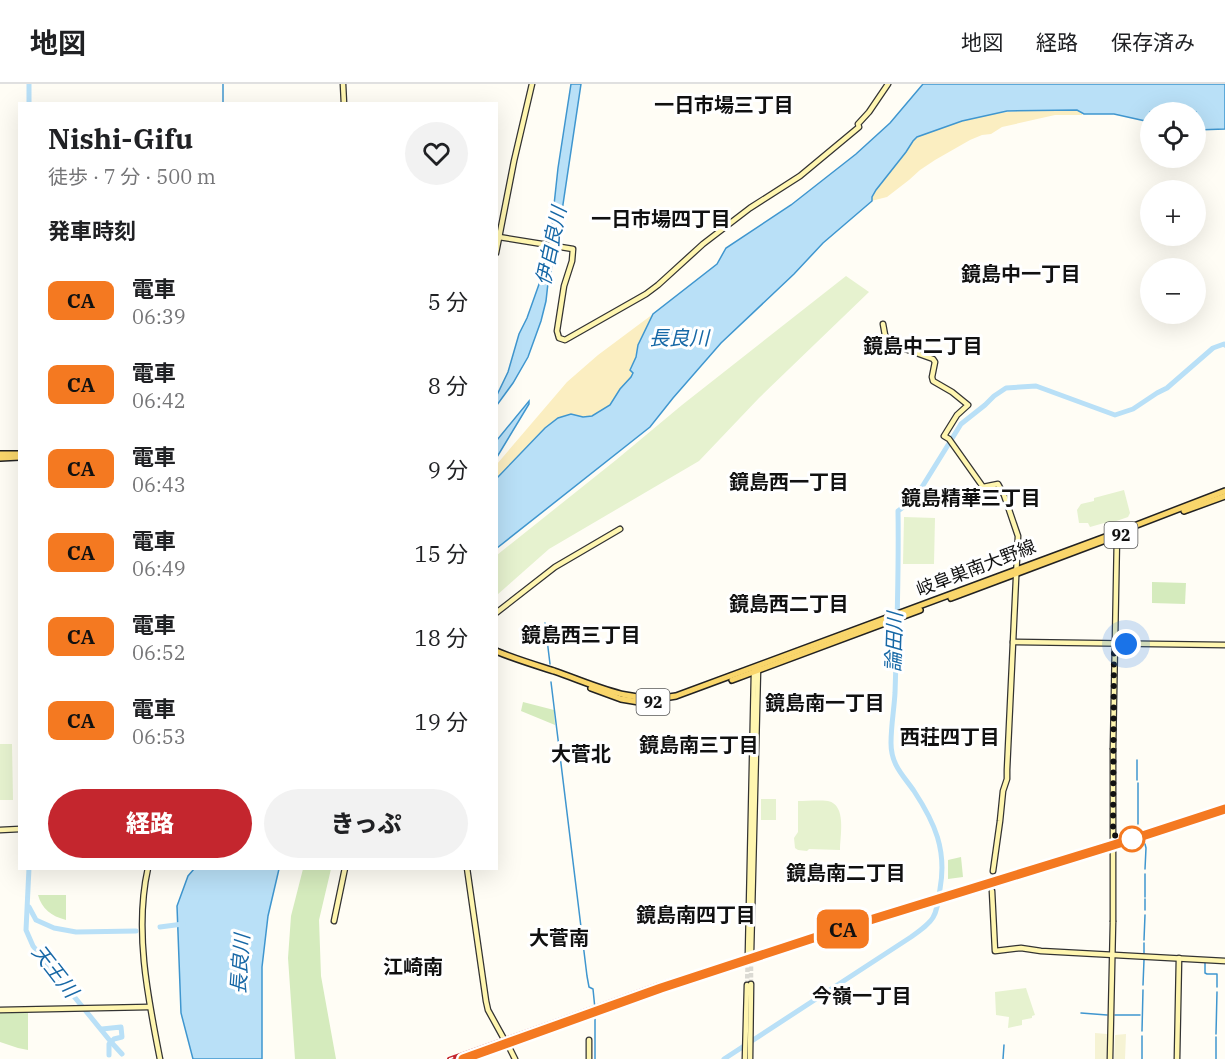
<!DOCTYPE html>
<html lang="ja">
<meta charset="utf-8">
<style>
:root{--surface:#fff;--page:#f2f2f2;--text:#202124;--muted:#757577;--line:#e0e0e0;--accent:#c4262e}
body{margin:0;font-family:"IBM Plex Serif","Noto Sans JP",serif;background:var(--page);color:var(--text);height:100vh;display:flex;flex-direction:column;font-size:22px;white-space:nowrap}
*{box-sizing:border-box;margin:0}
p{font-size:20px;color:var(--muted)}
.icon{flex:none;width:33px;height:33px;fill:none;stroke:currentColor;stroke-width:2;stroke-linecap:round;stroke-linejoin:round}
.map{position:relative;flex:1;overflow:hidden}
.details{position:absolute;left:18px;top:18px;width:480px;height:768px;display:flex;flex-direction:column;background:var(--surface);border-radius:0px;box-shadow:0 6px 24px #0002}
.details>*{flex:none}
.badge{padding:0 12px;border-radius:9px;font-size:21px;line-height:39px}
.tools{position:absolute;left:1140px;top:18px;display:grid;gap:12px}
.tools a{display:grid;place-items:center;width:66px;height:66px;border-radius:50%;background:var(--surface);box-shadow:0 6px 24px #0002;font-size:30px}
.you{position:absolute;width:30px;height:30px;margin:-15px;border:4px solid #fff;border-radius:50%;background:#1a73e8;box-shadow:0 0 0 9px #1a73e833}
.map>.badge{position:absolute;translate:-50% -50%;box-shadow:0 0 0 3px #fff}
h2{padding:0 30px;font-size:22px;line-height:54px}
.round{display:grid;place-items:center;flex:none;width:63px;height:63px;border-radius:32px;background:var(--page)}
.headline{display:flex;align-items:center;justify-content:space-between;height:102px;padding:0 30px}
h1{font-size:28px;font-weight:800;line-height:45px}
.button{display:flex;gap:12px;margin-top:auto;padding:12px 30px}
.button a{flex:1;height:69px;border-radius:36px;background:var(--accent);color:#fff;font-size:24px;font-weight:800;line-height:69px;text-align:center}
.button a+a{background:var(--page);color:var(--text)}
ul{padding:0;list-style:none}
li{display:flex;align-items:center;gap:18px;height:84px;padding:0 30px}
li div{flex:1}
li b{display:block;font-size:22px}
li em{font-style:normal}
li .badge{min-width:66px;font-weight:700;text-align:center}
header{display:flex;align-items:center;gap:36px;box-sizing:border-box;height:84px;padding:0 30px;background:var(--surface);border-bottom:2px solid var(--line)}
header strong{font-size:28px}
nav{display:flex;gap:33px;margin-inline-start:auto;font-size:21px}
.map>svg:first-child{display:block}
</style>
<header>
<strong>地図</strong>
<nav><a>地図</a><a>経路</a><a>保存済み</a></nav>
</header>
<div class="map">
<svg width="1225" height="975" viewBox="0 0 1225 975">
<rect width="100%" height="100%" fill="#fffdf5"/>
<g fill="#f6f3d4">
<path d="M1095,949l12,1 1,25h-13z"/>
<path d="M1126,950l-1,25h-11l1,-24z"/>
</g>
<g fill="#d5ebbd">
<path d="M1152,498l34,1 -1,21 -33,-1z"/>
<path d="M523,618l31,8 1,15 -34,-14z"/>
<path d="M961,773l2,20 -15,2v-19z"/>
<path d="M303,785h28l-12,51 2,56 15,83h-41l-7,-101 3,-42z"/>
<path d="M38,811h28v25c-15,-4 -24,-11 -28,-25z"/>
<path d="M0,929h28v37l-10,-2 -18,-6z"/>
</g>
<g fill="#fbeec1">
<path d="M1032,26l51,1 -1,4h-27l-53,12 -11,7 -9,1 -12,5 -35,20 -15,10 -11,10 -22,17 -16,4 1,-6 39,-52c7,-7 15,-10 24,-14 32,-13 64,-17 97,-19z"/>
<path d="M653,230l-15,31 -7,32 -11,12 -10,16 -18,11 -9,1 -12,-3 -26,14 -48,50v-14l70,-82 31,-27z"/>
</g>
<g fill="#e6f2cf">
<path d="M846,192l23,16 -110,106 -60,63 -150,88 -52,46v-40l119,-95 66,-55z"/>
<path d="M1124,406l6,23 -2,4 -23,8 -1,-2 -14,4 -2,-4h-9l-2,-13 4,-6 13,-3v-3z"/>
<path d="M904,433l31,1 -1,46h-31z"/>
<path d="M0,660h12l1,56h-13z"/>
<rect x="761" y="715" width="15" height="21"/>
<path d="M798,717c9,0 20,-1 30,0 19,4 12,35 12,49l-31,-1 -2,2 -9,-1 -3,-2 -1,-10 4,-6z"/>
<path d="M1026,904l9,27 -3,1v2l-10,2v5l-14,3 1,-11 -13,-2 -1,-23z"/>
</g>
<g fill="#b9e0f7" stroke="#3f96cf" stroke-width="1.5">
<path d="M571,0h10l-25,167 -8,32 -2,18 -5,20 -13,36 -15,26 -16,22v-10l11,-23 11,-38 8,-16 16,-45 6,-22 9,-83z"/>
<path d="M923,0h302v45l-29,1v-18h-46v10l-36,-8h-30l-7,-4 -70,1 -45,10 -45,16 -4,4 -7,11 -30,38 -4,7v4l-49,42 -29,31 -73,69 -48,55 -23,29 -153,121v-70l48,-50 13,-10 13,-4 12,3 9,-1 18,-11 10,-16 11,-12 2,-4 -3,-3 6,-13 2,-12 15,-31 64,-50 9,-16 65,-43 65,-51 34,-31z"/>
<path d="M529,317v3l-32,53v-17z"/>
<path d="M194,785h85l-11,47 -6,51v92h-69l-12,-46 -4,-107 11,-30z"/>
</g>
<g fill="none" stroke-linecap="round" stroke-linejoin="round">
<g stroke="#3f96cf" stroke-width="1.5">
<path d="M223,0v20"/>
<path d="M545,539l5,41"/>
<path d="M551,598l36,294 2,11 4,2 2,20v50"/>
<path d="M1137,676v20"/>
<path d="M1138,699v41"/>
<path d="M1145,760l1,4 -1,21"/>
<path d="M1145,813v-23"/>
<path d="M1145,826v-11"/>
<path d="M1144,856l1,-25"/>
<path d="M1144,869v-10"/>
<path d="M1205,879v10l2,1h10v13"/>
<path d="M1143,901l1,-25"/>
<path d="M1081,929l26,2"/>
<path d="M1115,931h25"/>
<path d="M1142,947l1,-41"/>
<path d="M1216,950l1,-42"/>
<path d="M1003,975l1,-14"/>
<path d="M1142,975v-23"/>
<path d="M1216,975v-22"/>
</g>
<g stroke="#b9e0f7" stroke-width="5">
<path d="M29,0v20"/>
<path d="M29,784l-3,62 7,16 78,96 11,12"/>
<path d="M29,823l7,13 18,8 22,4 60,-1"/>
<path d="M160,843l23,-3"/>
<path d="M102,945l19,-2 1,10 -8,2 -5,5v11"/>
<path d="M724,975l187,-122c24,-17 25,-19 29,-48 7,-39 -5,-66 -26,-98 -11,-16 -23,-26 -23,-48 0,-17 3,-33 4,-50 2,-61 4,-121 3,-182l4,-3 20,-21 39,-63 24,-19 9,-9 12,-8 30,-2 79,29 18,-6 24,-16 10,-5 46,-40 11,-4 1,1"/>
</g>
<g stroke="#dbdad3" stroke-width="4.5" stroke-dasharray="4.5 2" stroke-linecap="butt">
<path d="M992,807l1,-20"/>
<path d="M751,900v-31"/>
<path d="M747,901l1,-31"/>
<path d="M504,955l6,10"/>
</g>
<g stroke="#333" stroke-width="7">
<g id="secondary">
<path d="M343,0l1,20"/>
<path d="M499,153l74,12 -1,12 -8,25 -7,45 2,7 6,2 81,-46 12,-9 45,-41 47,-36 50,-32 59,-49 -1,-3 11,-12 19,-28"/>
<path d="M496,169l18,-92 18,-77"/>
<path d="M883,240l2,11 9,10 39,14 2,3 -3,15 1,4 19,11 16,13 -11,10 -13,21 5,3 34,48 15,-3 6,11 14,41 -11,234v9l-4,12 -3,30 -7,50"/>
<path d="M496,529l59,-46 65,-38"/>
<path d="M1013,558l212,3"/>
<path d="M1113,664l4,-213"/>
<path d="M0,746l20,-1"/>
<path d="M148,784c-14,62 0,130 12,191"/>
<path d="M467,784l19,133 2,9 16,29"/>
<path d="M992,807l3,60 26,-3 20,3 184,10"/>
<path d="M334,837l11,-53"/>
<path d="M751,869l7,-284"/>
<path d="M748,870l6,-282 1,-3"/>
<path d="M0,926l149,-3"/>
<path d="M510,965l5,10"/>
<path d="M589,975v-19"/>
<path d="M745,975l2,-74"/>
<path d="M750,975l1,-75"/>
<path d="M1110,975l3,-137"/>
<path d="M1177,975l2,-101"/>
</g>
</g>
<g stroke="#222" stroke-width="8">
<g id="primary">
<path d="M0,370h20"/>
<path d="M0,374l20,-1"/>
<path d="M1184,427l41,-15"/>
<path d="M951,514l168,-63"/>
<path d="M496,567c19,8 39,14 58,20 41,14 78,34 122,25l440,-163 109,-42"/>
<path d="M732,596l188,-70"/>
<path d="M591,604l30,11 18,3"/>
</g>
</g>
<use href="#secondary" stroke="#fff6b0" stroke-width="4.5"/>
<use href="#primary" stroke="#f9d66b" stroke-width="5"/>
<g stroke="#c4262e" stroke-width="4">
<path id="rail" d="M449,975l210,-75 155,-50 411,-128"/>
</g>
<use href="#rail" stroke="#fff" stroke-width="1.5" stroke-dasharray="4.5" stroke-linecap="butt"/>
<g stroke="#333" stroke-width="7" stroke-linecap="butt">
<path id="secondary-bridge" d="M1113,838v-174"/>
</g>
<use href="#secondary-bridge" stroke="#fff6b0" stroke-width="4.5"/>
</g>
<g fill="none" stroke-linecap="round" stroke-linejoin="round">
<g stroke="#fff" stroke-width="14">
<path id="line" d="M463,975l198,-71 183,-60 289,-89 92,-30"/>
</g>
<use href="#line" stroke="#f47921" stroke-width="9"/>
<path stroke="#111" stroke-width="6" stroke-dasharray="0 10.8" d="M1126,560h-12l-1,191 19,4"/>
</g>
<circle fill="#fff" stroke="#f47921" stroke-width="3" cx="1132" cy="755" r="12"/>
<g text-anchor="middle" stroke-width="6" stroke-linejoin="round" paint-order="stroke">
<g fill="#fff" stroke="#585858" stroke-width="1.5">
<rect x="1104.5" y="438" width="33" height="26" rx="4.5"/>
<rect x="636.5" y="605" width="33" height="26" rx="4.5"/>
</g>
<g font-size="16" font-weight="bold" fill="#111">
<text x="1121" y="457">92</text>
<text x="653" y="624">92</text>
</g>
<g font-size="18" fill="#111" stroke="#fff">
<text transform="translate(976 484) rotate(-21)" y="6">岐阜巣南大野線</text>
</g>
<g font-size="20" font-weight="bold" fill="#111" stroke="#fff">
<text x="724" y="28">一日市場三丁目</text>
<text x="661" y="142">一日市場四丁目</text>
<text x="1021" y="197">鏡島中一丁目</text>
<text x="923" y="269">鏡島中二丁目</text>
<text x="789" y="405">鏡島西一丁目</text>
<text x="971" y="421">鏡島精華三丁目</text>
<text x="789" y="527">鏡島西二丁目</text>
<text x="581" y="558">鏡島西三丁目</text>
<text x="825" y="626">鏡島南一丁目</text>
<text x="950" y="660">西荘四丁目</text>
<text x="699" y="668">鏡島南三丁目</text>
<text x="581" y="677">大菅北</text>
<text x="846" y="796">鏡島南二丁目</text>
<text x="696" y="838">鏡島南四丁目</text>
<text x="559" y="861">大菅南</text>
<text x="413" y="890">江崎南</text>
<text x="862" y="919">今嶺一丁目</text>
</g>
<g font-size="20" font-style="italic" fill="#1768a6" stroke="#fff">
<text transform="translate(551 162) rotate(-78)" y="7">伊自良川</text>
<text x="679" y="261">長良川</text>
<text transform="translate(894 558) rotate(-88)" y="7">論田川</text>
<text transform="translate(240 880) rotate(-86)" y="7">長良川</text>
<text transform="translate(55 887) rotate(52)" y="7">天王川</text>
</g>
</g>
</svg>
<div class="tools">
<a><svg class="icon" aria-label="locate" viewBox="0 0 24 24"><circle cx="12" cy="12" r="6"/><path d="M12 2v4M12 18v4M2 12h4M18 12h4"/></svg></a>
<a>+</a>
<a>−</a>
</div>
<div class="you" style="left:1126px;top:560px"></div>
<b class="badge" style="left:843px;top:845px;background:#f47921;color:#111">CA</b>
<section class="details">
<div class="headline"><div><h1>Nishi-Gifu</h1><p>徒歩 · 7 分 · 500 m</p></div><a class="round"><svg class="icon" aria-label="heart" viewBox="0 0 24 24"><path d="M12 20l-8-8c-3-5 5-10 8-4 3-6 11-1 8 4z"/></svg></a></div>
<h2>発車時刻</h2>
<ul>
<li><span class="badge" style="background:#f47921;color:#111">CA</span><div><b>電車</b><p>06:39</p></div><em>5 分</em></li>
<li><span class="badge" style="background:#f47921;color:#111">CA</span><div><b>電車</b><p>06:42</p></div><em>8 分</em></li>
<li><span class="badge" style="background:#f47921;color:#111">CA</span><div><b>電車</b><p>06:43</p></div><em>9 分</em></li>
<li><span class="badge" style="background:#f47921;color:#111">CA</span><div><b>電車</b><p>06:49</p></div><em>15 分</em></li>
<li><span class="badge" style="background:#f47921;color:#111">CA</span><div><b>電車</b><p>06:52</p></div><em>18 分</em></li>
<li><span class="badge" style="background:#f47921;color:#111">CA</span><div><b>電車</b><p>06:53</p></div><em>19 分</em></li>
</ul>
<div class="button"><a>経路</a><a>きっぷ</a></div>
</section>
</div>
